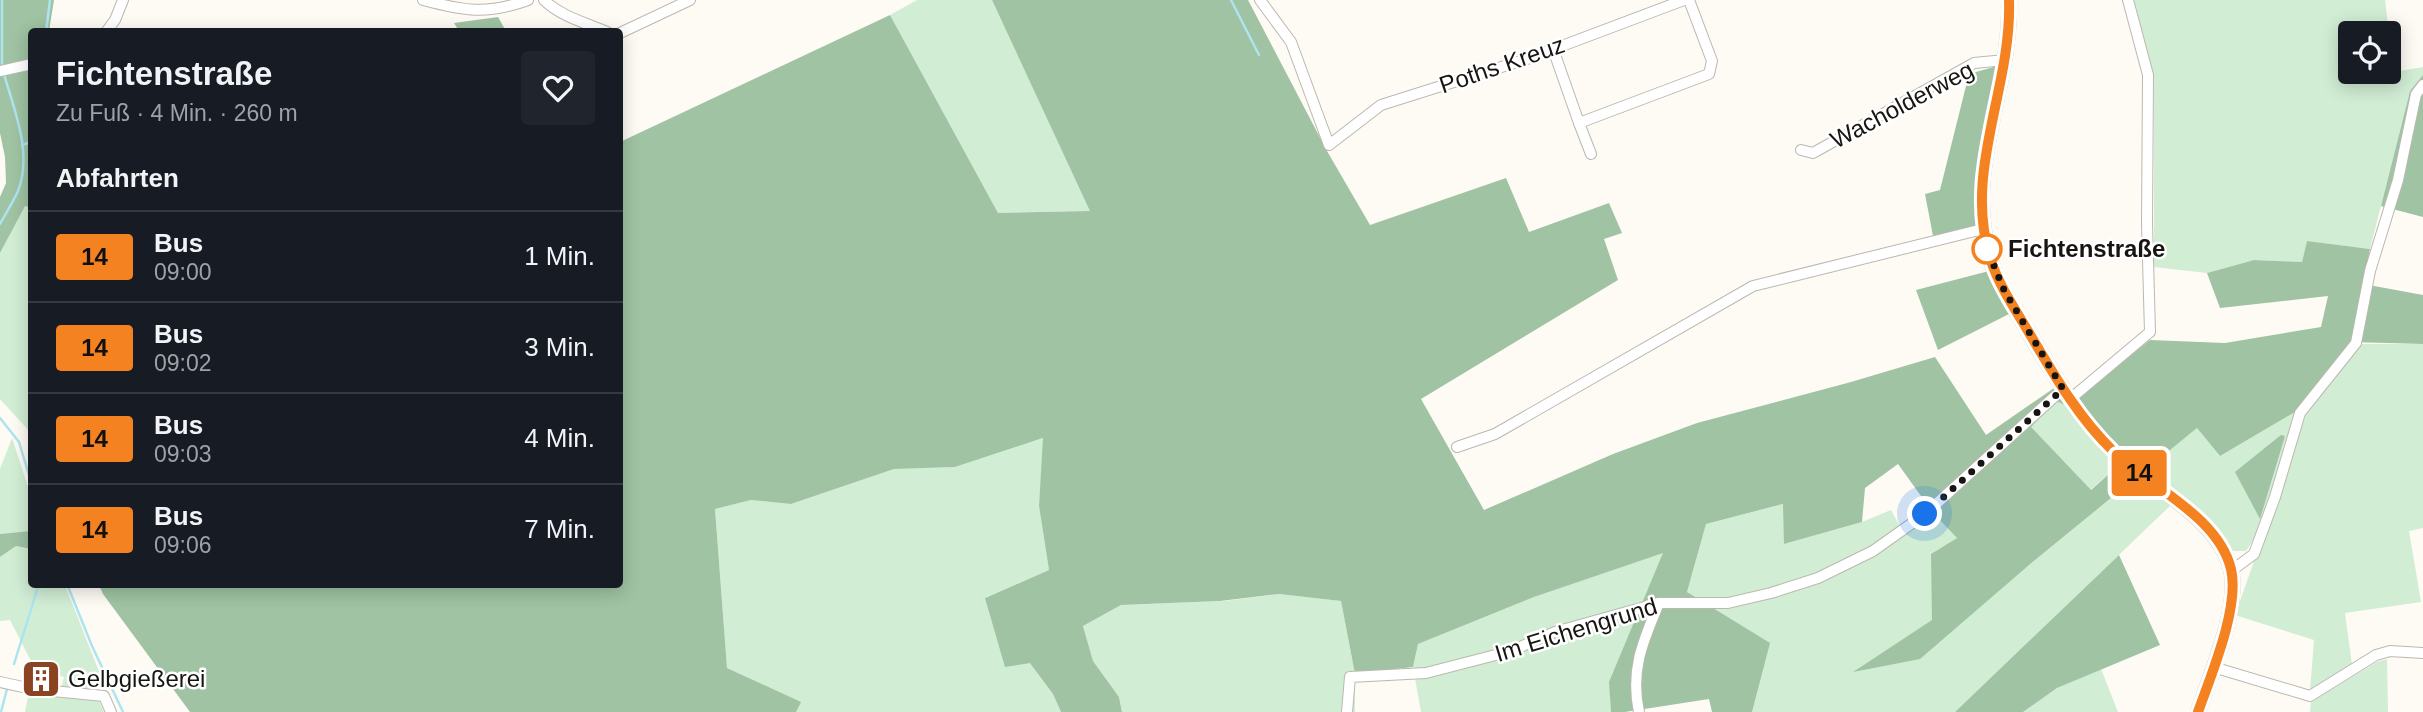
<!DOCTYPE html>
<html lang="de">
<meta charset="utf-8">
<style>
:root{--surface:#171b24;--page:#20242c;--text:#f1f3f6;--muted:#9ea1a6;--line:#363941}
body{margin:0;font-family:Helvetica,sans-serif;background:var(--page);color:var(--text);height:100vh;display:flex;flex-direction:column;font-size:26px;white-space:nowrap}
*{box-sizing:border-box;margin:0}
p{font-size:23px;color:var(--muted)}
.icon{flex:none;width:38px;height:38px;fill:none;stroke:currentColor;stroke-width:2;stroke-linecap:round;stroke-linejoin:round}
.map{position:relative;flex:1;overflow:hidden}
.panel{position:absolute;left:28px;top:28px;width:595px;height:560px;display:flex;flex-direction:column;background:var(--surface);border-radius:7px;box-shadow:0 4px 18px #0003}
.panel>*{flex:none}
.badge{padding:0 14px;border-radius:5px;font-size:24px;line-height:46px}
.fabs{position:absolute;left:2338px;top:21px;display:grid;gap:14px}
.fabs a{display:grid;place-items:center;width:63px;height:63px;border-radius:7px;background:var(--surface);box-shadow:0 4px 18px #0003;font-size:35px}
.you{position:absolute;width:35px;height:35px;margin:-18px;border:5px solid #fff;border-radius:50%;background:#1a73e8;box-shadow:0 0 0 10px #1a73e833}
.map>.badge{position:absolute;translate:-50% -50%;box-shadow:0 0 0 4px #fff}
h2{padding:0 28px;font-size:26px;line-height:63px}
.round{display:grid;place-items:center;flex:none;width:74px;height:74px;border-radius:7px;background:var(--page)}
.headline{display:flex;align-items:center;justify-content:space-between;height:119px;padding:0 28px}
h1{font-size:33px;font-weight:600;line-height:52px}
ul{padding:0;list-style:none}
li{display:flex;align-items:center;gap:21px;height:91px;padding:0 28px;border-top:2px solid var(--line)}
li div{flex:1}
li b{display:block;font-size:26px}
li em{font-style:normal}
li .badge{min-width:77px;font-weight:700;text-align:center}
.map>svg:first-child{display:block}
</style>
<div class="map">
<svg width="2423" height="712" viewBox="0 0 2423 712">
<rect width="100%" height="100%" fill="#fefbf5"/>
<g fill="#d1edd4" fill-rule="evenodd">
<path d="M917,0h75l99,211 -93,2 -108,-198z"/>
<path d="M2134,0h251l9,72 29,-5v8l-13,16 -40,158 -63,-8 -5,21 -48,-2 -47,13 -53,-6v-189zM2350,33h39v39h-39z"/>
<path d="M25,205l7,2 -1,226 -31,-34v-146z"/>
<path d="M2361,344h62v184l-14,3 12,71 -76,11 7,52 -42,26 4,-51 -79,-25 71,-200z"/>
<path d="M2056,401l12,4 51,60 -29,25 -60,-63z"/>
<path d="M2295,412c-13,46 -21,100 -49,139h-16l-85,-81 52,-42 23,28z"/>
<path d="M12,438l19,58v39l-1,-4 -30,3v-65z"/>
<path d="M1044,438l-5,68 10,64 -63,27 67,97 8,18h-265l4,-10 -73,-34 -12,-159 36,-9 40,4 103,-35 61,-2z"/>
<path d="M2140,475l33,28 -218,209h-203l17,-69 -82,-51 19,-68 78,-20v40l78,-22 29,-12 13,24 30,-20 23,24 -26,16 2,66 -77,50 173,-105z"/>
<path d="M16,546l15,3 1,35 33,1 35,89 -5,3 3,22 6,13h-79l4,-21 31,3 4,-17 -30,-10 -24,-47 -10,1v-64z"/>
<path d="M1664,552l-54,130 1,30h-190l-8,-45 5,-23 116,-47z"/>
<path d="M1279,594l62,7 14,73v38h-233l-3,-15 -26,-36 -10,-35 38,-21 103,-4z"/>
<path d="M2387,659l1,53h-78l1,-10 66,-40z"/>
<path d="M2101,669l17,43h-95l34,-24z"/>
</g>
<g fill="#9fc3a3" fill-rule="evenodd">
<path d="M0,0h54l-5,31 -17,1 -1,175 -6,-1 -25,47v-56l6,-14 -1,-26 -5,-24z"/>
<path d="M992,0h256l79,151 43,74 136,-47 23,54 80,-29 13,30 -18,6 14,41 -197,119 63,111 129,-56 84,-31 154,-41 84,-25 51,78 68,-47 16,15 80,-63 75,3 96,-16 7,-31 -108,12 -13,-35 47,-13 48,2 5,-21 63,8 -7,35 60,11v49l-73,-2 -55,70 -75,44 -23,-28 -168,137 -109,94 -67,13 79,-52 -1,-66 26,-16 -23,-24 -36,-50 -33,24 -3,34 -78,22 -1,-40 -77,20 -19,68 83,51 -18,69h-40l-3,-13 -84,13h-14l-2,-30 54,-129 -129,44 -116,47 -5,23 -58,7 -14,-73 -62,-7 -59,7 -99,4 -38,21 10,35 26,36 3,15h-61l-8,-18 -23,-31 -25,4 -20,-69 64,-28 -10,-64 4,-68 -88,29 -61,2 -103,35 -40,-4 -36,9 12,159 74,34 -5,10h-606l-87,-118 -4,-9 521,-1v-442l270,-127 108,198 92,-2zM2056,401l12,5 51,59 -28,25 -60,-63z"/>
<path d="M498,17l8,14h-47l-5,-8z"/>
<path d="M1997,66l-21,112v48l-43,10 -8,-42 15,-4 29,-116z"/>
<path d="M2423,75v142l-42,-11 29,-115z"/>
<path d="M1989,271l22,42 -73,37 -22,-60z"/>
<path d="M2281,435l4,1 -25,83 -25,-47z"/>
<path d="M30,531l1,18 -15,-3 -16,11v-23z"/>
<path d="M2119,555l41,90 -103,43 -34,24h-68z"/>
</g>
<g fill="none" stroke-linecap="round" stroke-linejoin="round">
<g stroke="#ace4ef" stroke-width="2.5">
<path d="M1231,0l28,55"/>
<path d="M46,32l4,-32"/>
<path d="M2,68v-68"/>
<path d="M22,145l6,-2"/>
<path d="M0,224c6,-11 13,-22 18,-33 15,-38 -4,-81 -14,-117"/>
<path d="M0,418l19,24 13,43"/>
<path d="M67,584l25,62 31,66"/>
<path d="M14,664l25,-80"/>
<path d="M1,712l6,-23"/>
</g>
<g stroke="#bcb8b0" stroke-width="12">
<g id="street">
<path d="M423,0c41,11 64,15 105,0"/>
<path d="M544,0c16,16 42,23 63,32"/>
<path d="M1260,0l31,42 38,103 52,-40 149,-47 154,-58"/>
<path d="M106,32l9,-12 8,-20"/>
<path d="M620,33l70,-33"/>
<path d="M1553,49l26,74 130,-49 3,-13 -23,-61"/>
<path d="M0,71l32,-7"/>
<path d="M1579,123l12,31"/>
<path d="M1801,150l12,3 161,-90 31,-3"/>
<path d="M2069,400l81,-68 -3,-109 1,-148 -20,-75"/>
<path d="M1457,447l38,-13 258,-148 230,-57"/>
<path d="M2231,571l23,-17 21,-57 25,-84 56,-70 14,-72 28,-91 18,-86 7,-9"/>
<path d="M2213,667l97,29 66,-41 14,-4 33,2"/>
<path d="M0,682l32,7 72,7 7,16"/>
<path d="M1347,712l3,-35 76,-4 85,-22 44,-19 104,-29h69l43,-10 47,-15 55,-27 52,-37 138,-125"/>
<path d="M1639,712c-9,-42 4,-71 20,-109"/>
</g>
</g>
<g stroke="#bcb8b0" stroke-width="16">
<path id="secondary" d="M2009,0c3,90 -47,170 -18,261 7,23 22,45 34,65 26,44 51,89 88,125 37,36 105,66 118,118 9,38 -20,105 -33,143"/>
</g>
<use href="#street" stroke="#fff" stroke-width="10"/>
<use href="#secondary" stroke="#fff" stroke-width="14"/>
</g>
<g fill="none" stroke-linecap="round" stroke-linejoin="round">
<g stroke="#fff" stroke-width="16">
<path id="line" d="M2009,0c3,90 -47,171 -18,261 8,24 24,48 37,70 25,42 49,85 85,120 37,36 105,65 118,118 9,38 -20,106 -33,143"/>
</g>
<use href="#line" stroke="#f58220" stroke-width="10"/>
<path stroke="#161512" stroke-width="7" stroke-dasharray="0 12.6" d="M1925,514l138,-125 -59,-99 -17,-41"/>
</g>
<defs>
<g id="building-square" transform="scale(2.0125)"><rect x="-9" y="-9" width="18" height="18" rx="4" fill="#8b4421" stroke="#fff"/><path d="M-4-6H4V6H1V3H-1V6H-4ZM-2.5-4.3h1.7v1.8h-1.7ZM.8-4.3h1.7v1.8H.8ZM-2.5-1h1.7V.8h-1.7ZM.8-1h1.7V.8H.8Z" fill="#fff"/></g>
</defs>
<g fill-rule="evenodd">
<use href="#building-square" x="41" y="679"/>
</g>
<circle fill="#fff" stroke="#f58220" stroke-width="3.5" cx="1987" cy="249" r="14"/>
<g text-anchor="middle" stroke-width="5" stroke-linejoin="round" paint-order="stroke">
<g font-size="24" fill="#161512" stroke="#fff">
<text transform="translate(1502 65) rotate(-19)" y="8">Poths Kreuz</text>
<text transform="translate(1902 105) rotate(-28)" y="8">Wacholderweg</text>
<text transform="translate(1576 630) rotate(-17)" y="8">Im Eichengrund</text>
</g>
<g font-size="24" font-weight="bold" fill="#161512" stroke="#fff" text-anchor="start">
<text x="2008" y="257">Fichtenstraße</text>
</g>
<g font-size="24" fill="#161512" stroke="#fff" text-anchor="start">
<text x="68" y="687">Gelbgießerei</text>
</g>
</g>
</svg>
<div class="fabs">
<a><svg class="icon" aria-label="locate" viewBox="0 0 24 24"><circle cx="12" cy="12" r="6"/><path d="M12 2v4M12 18v4M2 12h4M18 12h4"/></svg></a>
</div>
<div class="you" style="left:1925px;top:514px"></div>
<b class="badge" style="left:2139px;top:473px;background:#f58220;color:#111">14</b>
<section class="panel">
<div class="headline"><div><h1>Fichtenstraße</h1><p>Zu Fuß · 4 Min. · 260 m</p></div><a class="round"><svg class="icon" aria-label="heart" viewBox="0 0 24 24"><path d="M12 20l-8-8c-3-5 5-10 8-4 3-6 11-1 8 4z"/></svg></a></div>
<h2>Abfahrten</h2>
<ul>
<li><span class="badge" style="background:#f58220;color:#111">14</span><div><b>Bus</b><p>09:00</p></div><em>1 Min.</em></li>
<li><span class="badge" style="background:#f58220;color:#111">14</span><div><b>Bus</b><p>09:02</p></div><em>3 Min.</em></li>
<li><span class="badge" style="background:#f58220;color:#111">14</span><div><b>Bus</b><p>09:03</p></div><em>4 Min.</em></li>
<li><span class="badge" style="background:#f58220;color:#111">14</span><div><b>Bus</b><p>09:06</p></div><em>7 Min.</em></li>
</ul>
</section>
</div>
